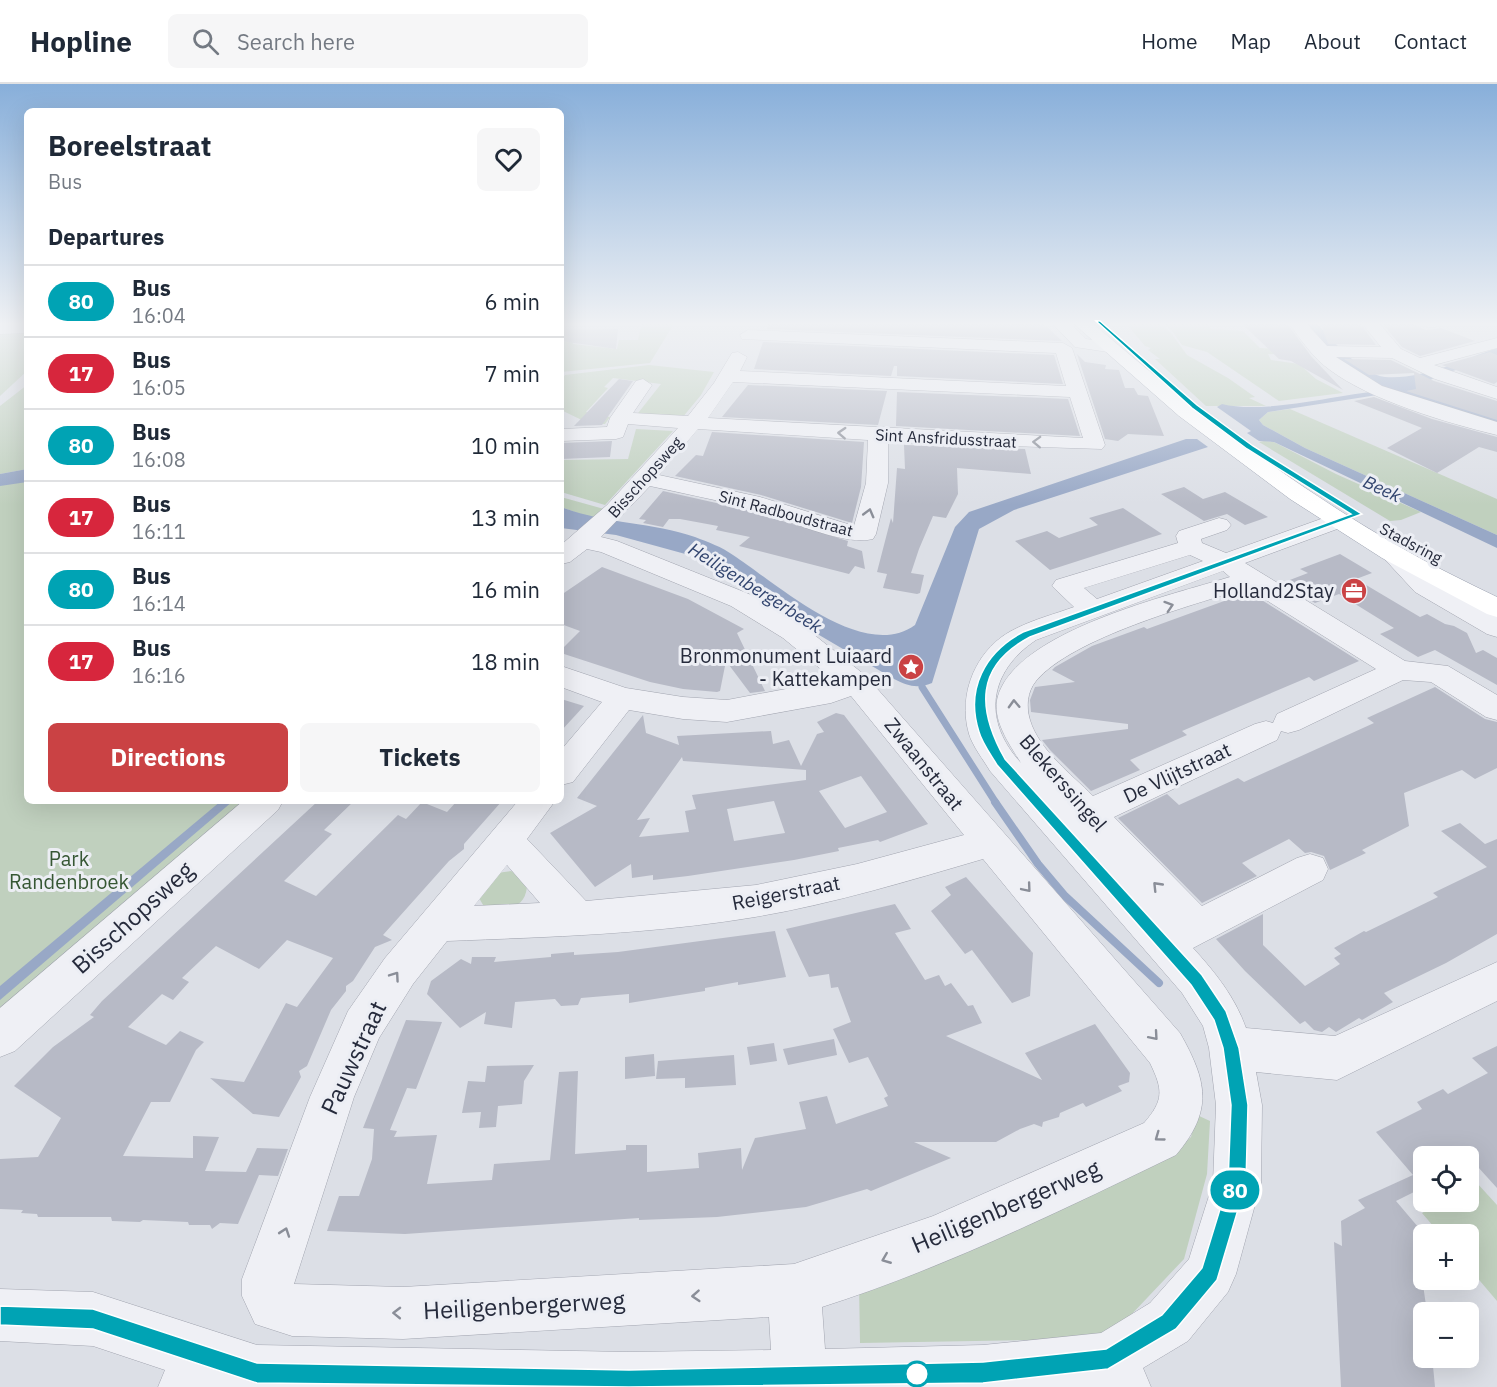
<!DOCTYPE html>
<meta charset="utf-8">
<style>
:root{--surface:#fff;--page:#f6f6f7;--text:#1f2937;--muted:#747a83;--line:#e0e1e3;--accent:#ca4244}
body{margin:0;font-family:"IBM Plex Sans",sans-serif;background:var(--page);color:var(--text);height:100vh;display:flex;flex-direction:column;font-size:22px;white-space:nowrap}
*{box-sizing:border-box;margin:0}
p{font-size:20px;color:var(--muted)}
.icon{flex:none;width:33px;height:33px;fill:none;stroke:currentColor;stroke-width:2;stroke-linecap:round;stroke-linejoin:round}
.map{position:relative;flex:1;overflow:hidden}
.sheet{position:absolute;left:24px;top:24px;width:540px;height:696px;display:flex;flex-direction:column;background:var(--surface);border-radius:9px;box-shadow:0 6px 24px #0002}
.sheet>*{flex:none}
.badge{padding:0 12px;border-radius:20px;font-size:21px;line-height:39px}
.tools{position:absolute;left:1413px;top:1062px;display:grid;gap:12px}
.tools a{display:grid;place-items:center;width:66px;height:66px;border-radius:9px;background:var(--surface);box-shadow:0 6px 24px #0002;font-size:30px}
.map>.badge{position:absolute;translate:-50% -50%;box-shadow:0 0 0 3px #fff}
h2{padding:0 24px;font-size:22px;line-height:54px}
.round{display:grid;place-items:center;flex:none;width:63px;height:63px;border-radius:9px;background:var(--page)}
.head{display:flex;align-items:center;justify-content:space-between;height:102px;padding:0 24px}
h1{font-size:28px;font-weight:800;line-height:45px}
.cta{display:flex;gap:12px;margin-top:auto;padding:12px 24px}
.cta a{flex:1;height:69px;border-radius:9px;background:var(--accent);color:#fff;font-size:24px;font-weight:800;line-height:69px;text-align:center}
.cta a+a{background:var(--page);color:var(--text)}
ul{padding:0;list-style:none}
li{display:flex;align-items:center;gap:18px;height:72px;padding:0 24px;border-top:2px solid var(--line)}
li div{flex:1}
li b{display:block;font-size:22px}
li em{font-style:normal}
li .badge{min-width:66px;font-weight:700;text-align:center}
header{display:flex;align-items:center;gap:36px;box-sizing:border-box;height:84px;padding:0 30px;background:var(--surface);border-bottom:2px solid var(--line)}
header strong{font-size:28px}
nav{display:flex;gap:33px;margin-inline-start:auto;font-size:21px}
.search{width:420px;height:54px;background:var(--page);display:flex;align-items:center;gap:15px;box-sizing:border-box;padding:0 21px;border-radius:9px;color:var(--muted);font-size:22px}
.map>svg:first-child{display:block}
</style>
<header>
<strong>Hopline</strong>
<div class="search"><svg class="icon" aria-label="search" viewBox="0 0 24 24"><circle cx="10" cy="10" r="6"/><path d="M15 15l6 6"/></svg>Search here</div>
<nav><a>Home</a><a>Map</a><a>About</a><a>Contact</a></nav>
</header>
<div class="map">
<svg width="1497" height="1303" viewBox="0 0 1497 1303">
<rect width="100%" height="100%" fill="#dcdfe6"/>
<g fill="#c0d0be">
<path d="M642,238h33l-25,41 -89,9v-30l11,-1 1,3 44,5 2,-9h19z"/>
<path d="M1125,238h33l13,11 16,22 41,23 27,19 -6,1 17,8h-60l-51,-47h5l-12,-9 3,-2 -6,-2z"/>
<path d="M1162,238h46l3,7 32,2 17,17 28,2 5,5 -25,-1 3,6 28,4 17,15 27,14 -64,8 -72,-49 -25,-7 -10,-14z"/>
<path d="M0,247h27v40l-27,25z"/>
<path d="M649,281l65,7 -13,23 -19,23 -47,-1 26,-33 -48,-6 -9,9 4,1 -22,24 24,5 -5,7h-15l-29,-14v-29l4,-6z"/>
<path d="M27,301v84l-27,5v-68z"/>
<path d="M1290,325l207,90v36l-192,-87 -42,-23 -4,-5 9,-8z"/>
<path d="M636,345l37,2 -68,74 -44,-13v-32l67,-1z"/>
<path d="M1264,357l10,1 62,32 85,38 -20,8 -11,1 -131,-79z"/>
<path d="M27,396v321h224l-251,226v-543z"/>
<path d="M561,413l43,12 -10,10 -33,-12z"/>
<path d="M511,787l10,5 6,11c-3,24 -21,21 -41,23l-7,-12 18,-25z"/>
<path d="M1197,1031l13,6 -3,53 -23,85 -54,57 -19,15 -30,8 -221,4 -1,-59 313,-130 19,-17z"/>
<path d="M1476,1098l21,23v96l-28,-33 -1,-34h-28l-18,-21 20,-11h26l1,-15z"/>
</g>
<g fill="#98a8c6">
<path d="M1302,238h14c14,17 47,53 69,55 37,3 77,-17 112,-29v9l-60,19 -21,13 81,27v8l-107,-31 -122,19 -9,8 4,5 42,23 192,87v13l-223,-106 -15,-1 -12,-8 4,-2 -34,-24 5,-3c39,10 107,-7 148,-12z"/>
<path d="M1186,355h11l11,8 -194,63 -35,19 -47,154c-15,6 -24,3 -38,-4l-114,-67 -71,-48 -20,-9 -73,-20 -55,-7v-21c44,17 91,15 134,30 13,5 27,10 38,18 43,28 130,108 182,70l40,-98 14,-15z"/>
<path d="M27,385v13l-27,4v-12z"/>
<path d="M221,717h12l-233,199v-14z"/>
</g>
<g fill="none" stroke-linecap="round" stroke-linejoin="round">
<path stroke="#98a8c6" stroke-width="7" d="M921,594l1,9 74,116"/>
<path stroke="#98a8c6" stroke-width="8" d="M995,718l43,62 27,32 94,87"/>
</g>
<g fill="#b7bac6" fill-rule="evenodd">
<path d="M768,238h274l20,19 -295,-12z"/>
<path d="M1240,238h46l25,34 32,34 -52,-29 -12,-2z"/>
<path d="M1320,238h39l17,23 -48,-1z"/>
<path d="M1381,238h28l17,8 15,-2 34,13 -55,15 -18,-9z"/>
<path d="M618,245l-2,20 -55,-8v-11z"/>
<path d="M763,258l291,13 9,29 -166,-8v-10h-3l-3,10 -137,-7z"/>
<path d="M1490,268l7,3v27l-3,2 -52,-19z"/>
<path d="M1077,270l8,8 21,3 -1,4 14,1 6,18h9l4,7 10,1 16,40 -36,-2 -10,7 -13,-2z"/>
<path d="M1344,275l47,1 43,21 63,20v19l-91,-29 10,-2 -2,-16 -45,2z"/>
<path d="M619,295l14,2 -31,44 -28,1z"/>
<path d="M748,301l139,6 -9,34 -156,-8z"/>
<path d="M897,308l171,7 12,37 -184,-10z"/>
<path d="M1374,313l58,22 65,18v15l-18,-5 -42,26 -50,-25 35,-20 -68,-27z"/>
<path d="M712,348l152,10 -3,45 -9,36 -91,-28 -86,-19 21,-21 7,1z"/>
<path d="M612,357l-2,16 -49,2v-16z"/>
<path d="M904,361l121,4 6,25 -74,-6 1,26 -12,24 -13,-2 -14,33 -8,24 13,2 -4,18 -3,1 -34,-6 4,-14 -10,-2 14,-54 2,5 4,-55 8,1z"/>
<path d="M1184,403l19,12 22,-7 43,25 -23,8 -18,-11 -23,7 -43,-27z"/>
<path d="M663,407l80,18 105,32 -1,5 15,5 3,18 -10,-3 -6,8 -110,-28 11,-9 -34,-7 2,-4 -38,-7h-11l-6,8 -20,-4 3,-3 -7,-1z"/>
<path d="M1123,424l39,26 -112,36 -35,-29 32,-10 12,7 39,-13 -9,-7z"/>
<path d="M1340,470l32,19 -16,6 64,38 7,-3 18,10 9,2 13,7 9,20 7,-3 14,8v27l-62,-35 -17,7 -38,-23 14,-6 -55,-34 -24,9 -33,-20 26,-10 -8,-4z"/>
<path d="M602,483l86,32 56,30 -7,4 28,58 -15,2 -24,-32 -6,30 -3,1 -34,-3 -33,-7 -89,-29v-3l19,-19 -19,-7v-29z"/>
<path d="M1249,508l110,69 -45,20 -5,-4 -127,54 5,4 -57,25 10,10 -49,21 -41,-41 -8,-10 86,-11v-5l-97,-12 -1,-12 5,-13 40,-5 -23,-12 3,-3 37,-21 52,-19 3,2z"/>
<path d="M1435,603l50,32 12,3v46l-22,11 -13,-9 -58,23 5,33 -47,24 4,3 -36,17 -6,-14 -13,-4 -6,1 -16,-14 -47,24 15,13 -55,27 -84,-85 49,-24 12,11 59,-27 6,4 130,-59 -7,-5z"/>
<path d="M561,615l23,7 -23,25z"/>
<path d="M836,629l8,2 84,109 -48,18 -2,-2 -40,8 1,3 -45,9 -106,16 -35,4v-5l-21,3 -1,-14 -36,23 -45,-54 47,-27 -20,-8 66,-83 3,18 33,12 -2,-9 94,-5 2,13 16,-4 12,26 16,-32 7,-2 -7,-10zM682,673l1,4 123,9v10l-114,15 4,14 -11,2 4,21 -50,5 11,-19 -13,2zM861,692l26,36 -42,16 -26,-37zM774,717l11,32 -51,8 -7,-32z"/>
<path d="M318,717h36l-30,29 8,4 -48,47 32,15 82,-81 8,4 16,-17 25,10 10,-11h45l-38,43v5l-15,12 -66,74 9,5 -17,7 -22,34 -7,5v5l-15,19 -24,56 -8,5 2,6 -22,40 -26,-3 -43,-36 34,4 42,-79 11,4 36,-49 -46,-18 -28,29 -43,-23 -34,32 7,4 -16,18 -11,-6 -34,33 38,18 14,-14 24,11 -8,8 -26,52h-19l-28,54 70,2v-22l26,1 -14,34 41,1 11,-24 31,1 -10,27 -19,-1 -21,49 -18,-1 -8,6 -2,-4h-21l-1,-3 -45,-2 -3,2 -28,-1 -1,-4h-73l-1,-3 -16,-1 2,-3 -23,-1v-50l38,-2 23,-39 -47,-32 39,-39 41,-30 -4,-2 12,-14z"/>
<path d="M1460,739l25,21 12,-5v95l-51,29 -62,30 9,9 -31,18 -3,-2 -23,14 -7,-5 -7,5 -8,-2 -9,-9 -5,3 -55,-53 -29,-32 47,-25v31l42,41 35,-22 -6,-6 7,-4 -7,-6 30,-17 2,1 72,-35 -5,-4 54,-26 -46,-36z"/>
<path d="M966,793l67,76 -3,43 -18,7 -40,-53 -7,4 -34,-43 20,-16 -6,-8z"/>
<path d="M895,820l16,25 -16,4 30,47 14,-5 6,11 6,-3 17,23 5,-1 9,18 -36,13 96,44 -17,-27 70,-29 35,49 -1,9 -11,4 4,5 -36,16 -3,-4 -23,10 -1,4 -16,5 -1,5 -8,-3 -14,5 -24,13h-82l37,16 -80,33 -4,-2 -61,18 -89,10 -78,3v-2l-234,16 -78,-3 12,-35h20l13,-37 2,-30 -11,-1 43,-108 36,2 -26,67 -9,-1 -17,42 7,1 -3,6 43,-2 -10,49 65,-4 2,-16 56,-4 9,-88 19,-1 -3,83 51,-4v-5h21v27l52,-4 -1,-15 43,-5 1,22 13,-32 51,-9 -7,-27 28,-6 9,28 52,-18 -4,-8 4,-2 -20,-39 -19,6 -16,-34 18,-7 -13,-35 -7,1 -2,-14 -20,3 -23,-48z"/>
<path d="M775,847l11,46 -48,8v-3l-33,6v3l-76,12v-9l-48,4 -3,7 -17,1 -6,-7 -40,3 -3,26 -28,-4 2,-12 -26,16 -33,-34 4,-13 30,-22 10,5 1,-7h24l-2,5 57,-5v-3l23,-2v3l44,-3z"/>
<path d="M834,955l3,16 -49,10 -5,-16z"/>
<path d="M774,959l3,18 -27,4 -3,-18z"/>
<path d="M1497,962v142l-29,-32h-44v31l-28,14 28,33 -1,51 4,27h-3v6l-6,-2 5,46 10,4 2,21h-94l-7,-145 8,4 -1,-25 24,-13 -7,-8 55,-25 -37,-43 46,-23 -5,-7 26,-13 5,5 40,-21 -16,-15z"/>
<path d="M654,970l1,22 -30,3v-22z"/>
<path d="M734,971l2,30 -51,3v-10l-29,1 2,-18z"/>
<path d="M534,981l-10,16 -2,23 -24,2 -2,21 -17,1 2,-16 -19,1 6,-32 17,1 2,-16z"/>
</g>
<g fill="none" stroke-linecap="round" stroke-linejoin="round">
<g stroke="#a2a5b0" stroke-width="1">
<g id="minor">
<path d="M1051,238h18l17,17 28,4 3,4 -9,5 -33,-5z"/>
<path d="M1288,238h17l22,24 54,1 -20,-25h17l23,27 19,9 77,-20v10l-63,17 63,22v12l-62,-20 -43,-21 -56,-1 46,29 115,36v13c-50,-12 -127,-35 -167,-65 -17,-12 -29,-30 -42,-48z"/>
<path d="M1417,238h28c-6,7 -22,7 -28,0z"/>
<path d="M27,239v10l-27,1v-10z"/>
<path d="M748,246l315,13 9,5 33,97 -3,4 -214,-7v41l-12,51 -3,5c-31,8 -96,-24 -129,-32 -31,-8 -63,-14 -94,-21l-49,51 16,4 132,53 54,32 63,50 314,357c27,48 34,77 -4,122 -116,56 -232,113 -354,152l3,42 158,-4 118,-12 49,-30 39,-44 24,-76 3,-78 -7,-57 -6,-22 -21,-33 -192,-222c-7,-12 -17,-24 -21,-37 -12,-41 8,-88 48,-106 18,-9 38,-14 57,-21l-22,-21 4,-6 122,-37 -2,-7 3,-5 40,-13 8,2 4,5 -4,5 -26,9 1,4 24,10 106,-38h16l4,5 -4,5 -103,38 160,98 43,5 49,29v25l-11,-3 -55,-35 -28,-2 -104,50 -11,3 -7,-2 -4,9 -163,77 88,89 95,-48 13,-4 13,4 5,11 -5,11 -130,68c22,24 42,49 53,80l89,8 162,-74v39l-160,79 -81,-8 6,33 -1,78 -25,91 -8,18 -40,49 -45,27 8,19h-993l7,-17 -72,-24 -93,-5v-52l93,3 164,53 372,7 142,-2 -2,-33 -366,22 -111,-3 -37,-12 -13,-28v-17l68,-182 38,-86 37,-53 133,-157h37l-28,38 59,62 170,-16 101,-21 107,-29 -113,-139 -20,7 -104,19 -44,-3 -54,-9 -56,72 -12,3v-35l41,-48 -41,-15v-21l65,22 57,9 44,3 107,-20 -51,-42 -52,-32 -130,-54 -14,-3 -17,13 -9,2v-19l46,-40 71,-77 -50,-4 -5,13 -7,2 -55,2v-12l46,-2 3,-9 26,-37 7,-2 9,6 -19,28 55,3 26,-33 18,-30 6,-1 9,5 -7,14 326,15 -10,-33 -314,-14 -2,-4zM733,298l337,15 13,41 -375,-20zM698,345l170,11 -2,43 -12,43 -94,-29 -101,-22zM1190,471l13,6 -106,38 -13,-11zM1223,487l7,6c-59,18 -213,54 -232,119 -7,23 12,49 23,67 -39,-42 -33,-91 15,-123zM1247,504l129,81 -99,45 -4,9 -7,-2 -11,3 -162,72c-22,-22 -54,-46 -63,-76 -4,-13 -3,-28 6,-39 36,-43 156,-76 211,-93zM983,775l167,204c13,27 14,37 -6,60l-211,93 -139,48 -391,23 -109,-3 60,-187 25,-59 34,-54 34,-43c102,-4 206,-7 308,-24 77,-13 153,-36 228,-58zM507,781l33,38 -66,3z"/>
<path d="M1390,461l9,2 34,33 64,36v21l-10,-3 -72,-42 -37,-40 3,-5z"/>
<path d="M243,717h40l-5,9 -263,241 -15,6v-49z"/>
</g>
</g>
<g stroke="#9ca2b1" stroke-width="1">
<path id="major" d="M1072,238h19c97,83 198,162 309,225 31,18 64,34 97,50v20l-10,-3 -105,-56 -92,-59 -111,-83z"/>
</g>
<use href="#minor" fill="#eff0f5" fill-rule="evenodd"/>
<use href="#major" fill="#fff" fill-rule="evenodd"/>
</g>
<defs><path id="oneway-chevron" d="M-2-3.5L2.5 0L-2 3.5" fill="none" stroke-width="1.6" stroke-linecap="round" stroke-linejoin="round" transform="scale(1.5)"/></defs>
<g stroke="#8a8e98">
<use href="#oneway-chevron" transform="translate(842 349) rotate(-177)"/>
<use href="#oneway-chevron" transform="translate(1037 358) rotate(-178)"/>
<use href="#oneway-chevron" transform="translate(869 429) rotate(-75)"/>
<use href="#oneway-chevron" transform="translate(1169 522) rotate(-18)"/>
<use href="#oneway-chevron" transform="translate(1014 620) rotate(-92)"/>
<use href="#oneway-chevron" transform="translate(1157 802) rotate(-134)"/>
<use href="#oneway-chevron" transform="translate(1027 804) rotate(50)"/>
<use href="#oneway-chevron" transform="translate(395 892) rotate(-55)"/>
<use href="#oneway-chevron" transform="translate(1154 952) rotate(49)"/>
<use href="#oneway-chevron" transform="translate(1159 1053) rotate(144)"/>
<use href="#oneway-chevron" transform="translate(285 1148) rotate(-71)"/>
<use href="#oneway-chevron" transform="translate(886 1175) rotate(158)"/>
<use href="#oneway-chevron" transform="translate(696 1212) rotate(176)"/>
<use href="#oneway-chevron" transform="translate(397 1229) rotate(-179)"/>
</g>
<linearGradient id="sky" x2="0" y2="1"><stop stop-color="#88afda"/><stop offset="0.57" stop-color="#eff1f4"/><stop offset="1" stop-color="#eff1f4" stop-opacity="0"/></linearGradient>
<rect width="1497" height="421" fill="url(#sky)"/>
<path fill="#00a3b4" stroke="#fff" stroke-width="1.5" d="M1096,237h4l97,84 56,41 109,68 -332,123c-55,29 -53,72 -25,122l197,216 24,36 13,37 9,57 -2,78 -29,97 -41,49 -68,40 -125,14 -354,4 -372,-4 -164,-54 -93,-4v-19l93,3 164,54 372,7 354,-8 123,-13 56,-34 40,-47 26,-85 3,-78 -8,-57 -9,-28 -23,-35 -194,-220c-6,-10 -15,-22 -18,-33 -14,-43 6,-80 44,-100l328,-118 -104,-65 -55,-41z"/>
<defs>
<g id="office-disc" transform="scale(1.35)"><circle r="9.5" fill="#ca4244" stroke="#eceef4"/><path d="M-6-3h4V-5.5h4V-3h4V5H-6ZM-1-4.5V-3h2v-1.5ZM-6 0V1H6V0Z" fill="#fff"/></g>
<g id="sight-disc" transform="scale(1.35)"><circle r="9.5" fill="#ca4244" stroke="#eceef4"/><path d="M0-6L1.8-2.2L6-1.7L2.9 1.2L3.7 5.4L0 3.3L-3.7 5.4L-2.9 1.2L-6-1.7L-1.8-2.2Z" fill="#fff"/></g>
</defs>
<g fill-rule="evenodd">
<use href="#office-disc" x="1354" y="507"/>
<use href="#sight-disc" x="911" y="583"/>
</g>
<circle fill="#fff" stroke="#00a3b4" stroke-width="3" cx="917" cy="1290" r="12"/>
<g text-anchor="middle" stroke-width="6" stroke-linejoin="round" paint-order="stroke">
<g font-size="16" fill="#262b3c" stroke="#eceef4">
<text transform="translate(946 354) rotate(3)" y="6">Sint Ansfridusstraat</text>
<text transform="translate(645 393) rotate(-48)" y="6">Bisschopsweg</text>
<text transform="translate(786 429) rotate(15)" y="6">Sint Radboudstraat</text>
<text transform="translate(1411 459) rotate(28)" y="6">Stadsring</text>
</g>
<g font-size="18" font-style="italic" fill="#32456f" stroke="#eceef4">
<text transform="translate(1382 405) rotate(25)" y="6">Beek</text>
<text transform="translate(755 504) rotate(32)" y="6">Heiligenbergerbeek</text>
</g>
<g font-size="20" fill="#262b3c" stroke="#eceef4" text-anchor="end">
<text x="1334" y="514">Holland2Stay</text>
<text x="892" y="579">Bronmonument Luiaard<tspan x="892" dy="23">- Kattekampen</tspan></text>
</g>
<g font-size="20" fill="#262b3c" stroke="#eceef4">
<text transform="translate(924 680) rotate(51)" y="7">Zwaanstraat</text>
<text transform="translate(1177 689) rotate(-25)" y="7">De Vlijtstraat</text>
<text transform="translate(1063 699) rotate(49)" y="7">Blekerssingel</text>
<text transform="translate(786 809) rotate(-11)" y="7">Reigerstraat</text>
</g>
<g font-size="20" fill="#365734" stroke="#eceef4">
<text x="69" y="782">Park<tspan x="69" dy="23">Randenbroek</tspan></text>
</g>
<g font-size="24" fill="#262b3c" stroke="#eceef4">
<text transform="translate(133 834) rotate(-42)" y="8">Bisschopsweg</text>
<text transform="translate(354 974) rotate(-65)" y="8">Pauwstraat</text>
<text transform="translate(1006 1123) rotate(-23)" y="8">Heiligenbergerweg</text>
<text transform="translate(524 1222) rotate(-3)" y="8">Heiligenbergerweg</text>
</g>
</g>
</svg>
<div class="tools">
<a><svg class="icon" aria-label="locate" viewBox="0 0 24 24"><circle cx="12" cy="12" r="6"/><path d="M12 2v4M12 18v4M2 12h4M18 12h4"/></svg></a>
<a>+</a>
<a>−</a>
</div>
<b class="badge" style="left:1235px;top:1106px;background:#00a3b4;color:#fff">80</b>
<section class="sheet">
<div class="head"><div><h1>Boreelstraat</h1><p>Bus</p></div><a class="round"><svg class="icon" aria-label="heart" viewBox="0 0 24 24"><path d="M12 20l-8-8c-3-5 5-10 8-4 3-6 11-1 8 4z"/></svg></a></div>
<h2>Departures</h2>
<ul>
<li><span class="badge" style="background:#00a3b4;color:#fff">80</span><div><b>Bus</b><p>16:04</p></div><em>6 min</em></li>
<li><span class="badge" style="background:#d7263d;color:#fff">17</span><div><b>Bus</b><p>16:05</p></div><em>7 min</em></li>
<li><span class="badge" style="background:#00a3b4;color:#fff">80</span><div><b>Bus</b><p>16:08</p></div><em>10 min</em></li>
<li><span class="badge" style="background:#d7263d;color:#fff">17</span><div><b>Bus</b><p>16:11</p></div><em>13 min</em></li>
<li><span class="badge" style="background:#00a3b4;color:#fff">80</span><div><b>Bus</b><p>16:14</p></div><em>16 min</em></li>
<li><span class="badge" style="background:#d7263d;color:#fff">17</span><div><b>Bus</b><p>16:16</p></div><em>18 min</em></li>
</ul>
<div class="cta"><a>Directions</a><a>Tickets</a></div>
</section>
</div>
